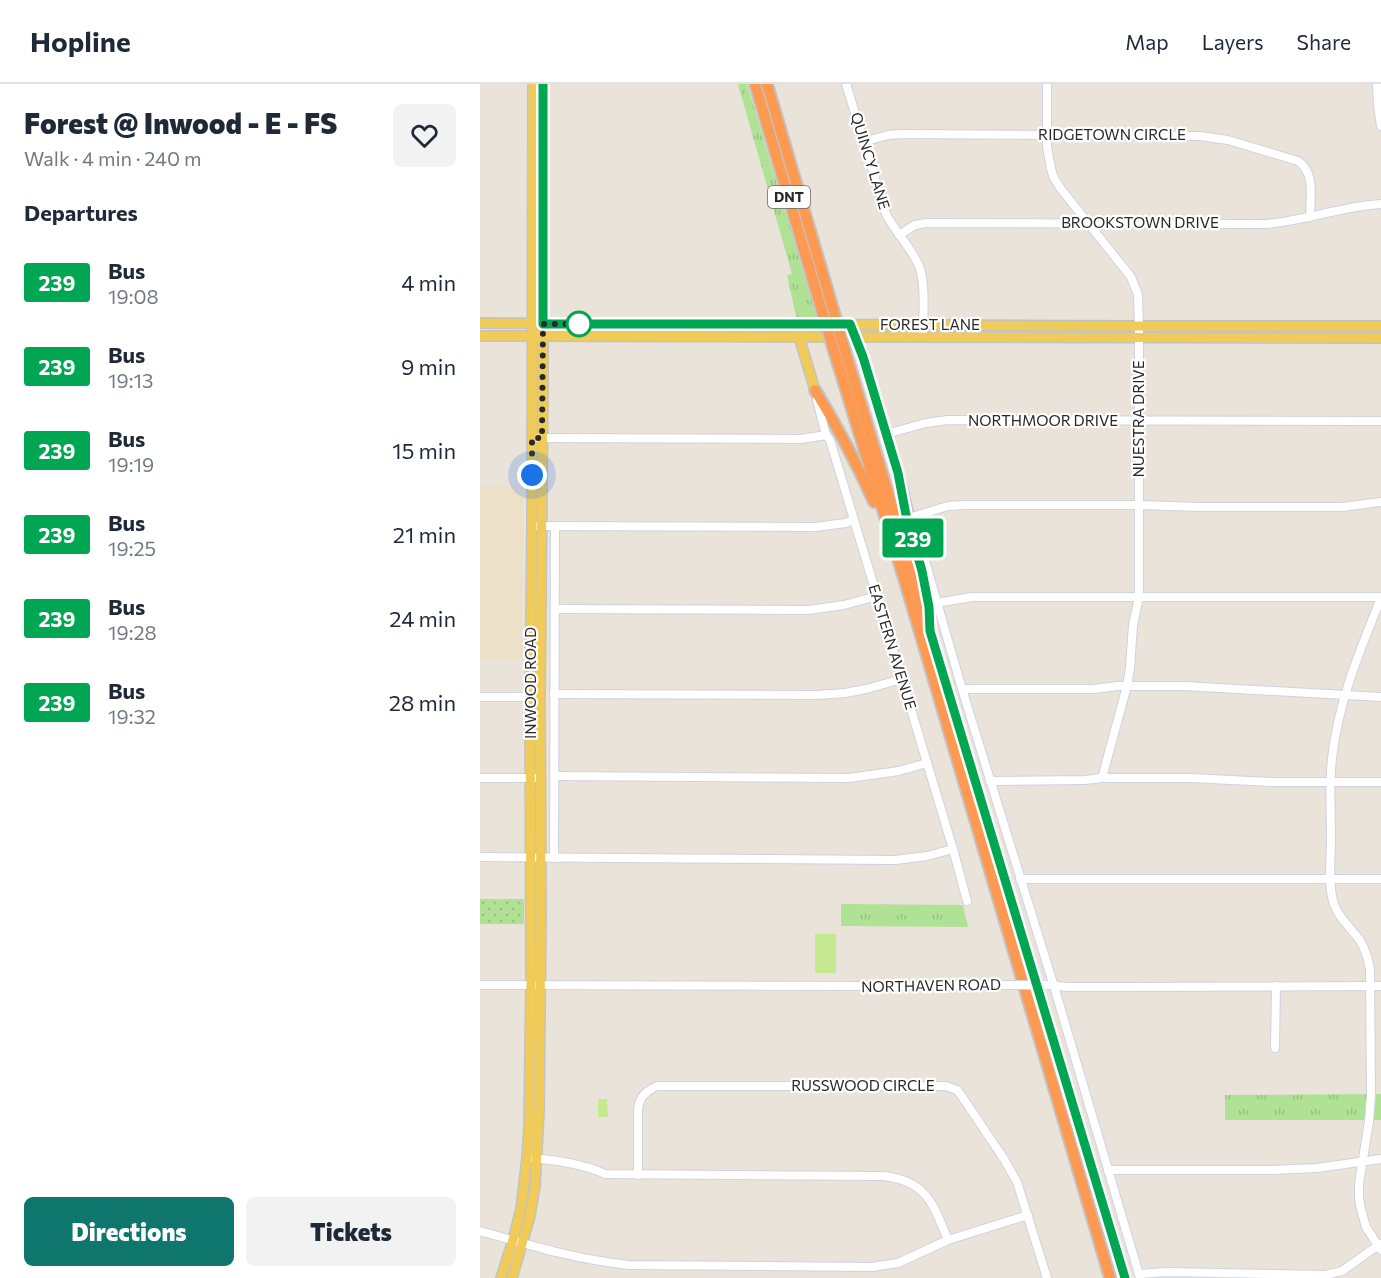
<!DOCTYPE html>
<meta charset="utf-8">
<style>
:root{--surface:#fff;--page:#f2f2f3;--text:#1f2937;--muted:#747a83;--line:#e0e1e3;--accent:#0f766e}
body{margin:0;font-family:Commissioner,sans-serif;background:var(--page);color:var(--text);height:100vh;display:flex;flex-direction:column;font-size:22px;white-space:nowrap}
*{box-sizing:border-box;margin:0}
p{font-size:20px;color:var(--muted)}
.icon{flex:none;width:33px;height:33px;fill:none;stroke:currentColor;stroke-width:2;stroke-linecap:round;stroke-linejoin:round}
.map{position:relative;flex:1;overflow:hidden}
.panel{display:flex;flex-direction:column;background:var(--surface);width:480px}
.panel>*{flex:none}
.badge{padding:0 12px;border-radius:4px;font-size:21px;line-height:39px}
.you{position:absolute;width:30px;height:30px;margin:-15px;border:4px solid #fff;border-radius:50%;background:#1a73e8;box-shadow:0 0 0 9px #1a73e833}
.map>.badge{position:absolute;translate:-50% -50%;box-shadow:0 0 0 3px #fff}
h2{padding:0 24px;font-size:22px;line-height:54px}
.round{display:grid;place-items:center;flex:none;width:63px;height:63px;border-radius:9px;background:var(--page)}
.head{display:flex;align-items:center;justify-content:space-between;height:102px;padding:0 24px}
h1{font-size:28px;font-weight:800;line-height:45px}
.primary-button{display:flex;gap:12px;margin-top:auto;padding:12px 24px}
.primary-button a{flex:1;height:69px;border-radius:9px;background:var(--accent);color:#fff;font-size:24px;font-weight:800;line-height:69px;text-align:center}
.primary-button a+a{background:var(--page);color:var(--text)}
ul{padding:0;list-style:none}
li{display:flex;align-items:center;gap:18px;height:84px;padding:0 24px}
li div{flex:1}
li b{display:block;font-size:22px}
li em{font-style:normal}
li .badge{min-width:66px;font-weight:700;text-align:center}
header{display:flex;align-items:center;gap:36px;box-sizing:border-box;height:84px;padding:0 30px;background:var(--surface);border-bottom:2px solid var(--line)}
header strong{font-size:28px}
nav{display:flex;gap:33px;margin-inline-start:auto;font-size:21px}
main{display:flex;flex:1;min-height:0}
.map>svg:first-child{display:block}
</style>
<header>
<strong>Hopline</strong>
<nav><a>Map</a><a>Layers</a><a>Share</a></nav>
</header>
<main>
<section class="panel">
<div class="head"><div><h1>Forest @ Inwood - E - FS</h1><p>Walk · 4 min · 240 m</p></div><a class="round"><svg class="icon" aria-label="heart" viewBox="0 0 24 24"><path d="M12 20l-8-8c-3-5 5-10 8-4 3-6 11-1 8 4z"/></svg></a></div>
<h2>Departures</h2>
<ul>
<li><span class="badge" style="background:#00a651;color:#fff">239</span><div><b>Bus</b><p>19:08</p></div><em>4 min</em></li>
<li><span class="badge" style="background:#00a651;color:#fff">239</span><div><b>Bus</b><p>19:13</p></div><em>9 min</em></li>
<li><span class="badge" style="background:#00a651;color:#fff">239</span><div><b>Bus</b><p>19:19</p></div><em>15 min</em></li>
<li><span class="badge" style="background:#00a651;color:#fff">239</span><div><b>Bus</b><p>19:25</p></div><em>21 min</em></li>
<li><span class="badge" style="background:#00a651;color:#fff">239</span><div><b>Bus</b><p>19:28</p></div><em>24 min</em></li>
<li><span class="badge" style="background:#00a651;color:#fff">239</span><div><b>Bus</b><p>19:32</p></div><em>28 min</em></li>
</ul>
<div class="primary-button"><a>Directions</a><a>Tickets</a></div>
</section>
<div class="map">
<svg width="901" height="1194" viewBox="0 0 901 1194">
<defs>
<pattern id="grass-tufts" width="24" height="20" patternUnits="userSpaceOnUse" patternTransform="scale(1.5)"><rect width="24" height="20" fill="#b0e295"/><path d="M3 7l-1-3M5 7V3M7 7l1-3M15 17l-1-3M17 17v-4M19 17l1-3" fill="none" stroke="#97c280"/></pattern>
<pattern id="park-dots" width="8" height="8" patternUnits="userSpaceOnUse" patternTransform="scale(1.5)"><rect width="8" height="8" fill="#b0e295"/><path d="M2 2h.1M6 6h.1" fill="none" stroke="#97c280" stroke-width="1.8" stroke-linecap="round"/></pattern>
</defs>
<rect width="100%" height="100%" fill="#eae3d9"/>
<path fill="#ede0c8" d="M0,402l43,1 -1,173h-42z"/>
<g fill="url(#grass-tufts)">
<path d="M258,0h9l70,234h-20l-1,-2 -9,-41 5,-1z"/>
<path d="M361,820l122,1 5,22 -127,-1z"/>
<path d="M901,1010v26h-156v-25z"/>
</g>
<rect fill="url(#park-dots)" x="0" y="815" width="44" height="25"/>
<g fill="#c5e990">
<rect x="335" y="850" width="21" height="39"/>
<path d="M118,1015h9l1,18h-10z"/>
</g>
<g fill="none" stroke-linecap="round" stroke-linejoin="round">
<g stroke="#ced2e1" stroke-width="10">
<g id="minor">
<path d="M366,0l40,130c9,18 25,33 33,52 7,17 4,51 4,71"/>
<path d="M567,0v63l4,22 3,9 7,11 70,88 7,18 1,31v271l-6,28 -3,43 -3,18 -25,92"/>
<path d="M897,0l1,22 3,20"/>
<path d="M383,58l25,-7 15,-1 297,2 28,4 70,21c18,12 12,38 12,56"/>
<path d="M419,151l16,-10 11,-2 340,1c39,-3 76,-18 115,-20"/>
<path d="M337,316l9,35 4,5 123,409 14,52"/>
<path d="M406,350l40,-11 22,-3 433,1"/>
<path d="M57,354l264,1 25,-4"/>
<path d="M432,433l36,-11 16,-1h176l59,2h143l39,-5"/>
<path d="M58,442l277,1 31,-4 7,-3"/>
<path d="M435,442l47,163 94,304 84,285"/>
<path d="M901,514c-21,52 -43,104 -49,161 -3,26 -1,52 -1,78 0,20 -3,46 2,64 4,15 17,26 26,38 6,9 9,19 11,30l1,127 -2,25 -10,63v12l1,9 6,22 15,23"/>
<path d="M456,519l36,-6h409"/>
<path d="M76,525l252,1 36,-5 33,-9"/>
<path d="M482,605h131l25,-3h66l197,11"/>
<path d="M74,610l264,1 27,-2 21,-4 36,-10"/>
<path d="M0,613h55"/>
<path d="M74,692l295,2 50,-7 28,-8"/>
<path d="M0,694h55"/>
<path d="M510,697l95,-1 17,-2h89l80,4h110"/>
<path d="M0,773l415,3 32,-4 26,-7"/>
<path d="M74,774l1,-331"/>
<path d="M540,795h361"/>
<path d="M0,901l405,1 127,-1"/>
<path d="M569,901l18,2h57l257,-1"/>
<path d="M795,964l1,-62"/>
<path d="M52,1074c23,2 52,6 73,16l279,2c43,5 49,28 64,64"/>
<path d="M628,1086h163l46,-2 64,-9"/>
<path d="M158,1091v-66c2,-13 7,-17 19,-23h289l11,4 4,5 43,64 13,23 30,96"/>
<path d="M0,1147c49,14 98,29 149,34l243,2 26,-4 50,-23 80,-25"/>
<path d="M659,1190l27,-2 160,3 16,-4 38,-27"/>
</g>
</g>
<g stroke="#c3c3c3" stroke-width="12">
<g id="major">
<path d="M0,239l664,3h237"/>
<path d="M374,248l9,25 35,116"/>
<path d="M319,249v4l16,53"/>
<path d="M0,252l901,2"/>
<path d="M21,1194l12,-38 8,-31 6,-51 2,-31 2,-148 -1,-282 2,-171 1,-442"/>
<path d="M32,1194l18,-62 5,-30 4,-75 2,-194 -1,-220 3,-319v-294"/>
</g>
</g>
<g stroke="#c3c3c3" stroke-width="14">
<g id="highway">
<path d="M275,0l67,227"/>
<path d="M287,0l66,225"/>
<path d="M354,267l72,234 204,693"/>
<path d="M365,267l280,927"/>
<path d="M335,306c22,36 42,74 59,112"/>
<path d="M418,389l31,134"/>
</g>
</g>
<use href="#minor" stroke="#fff" stroke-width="8"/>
<use href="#major" stroke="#f0cb58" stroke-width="9"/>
<use href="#highway" stroke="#fe9951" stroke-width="10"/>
<g stroke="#ced2e1" stroke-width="10" stroke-linecap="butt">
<path id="minor-bridge" d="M532,901h33"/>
</g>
<g stroke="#c3c3c3" stroke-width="14" stroke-linecap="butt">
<g id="highway-bridge">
<path d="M353,225l12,42"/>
<path d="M342,227l12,40"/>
</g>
</g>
<use href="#minor-bridge" stroke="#fff" stroke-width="8"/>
<use href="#highway-bridge" stroke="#fe9951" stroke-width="10"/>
</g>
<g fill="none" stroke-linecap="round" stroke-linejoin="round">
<g stroke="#fff" stroke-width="14">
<path id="line" d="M63,0v240h307l13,33 35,116 8,42 16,56 7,36 1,24 195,647"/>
</g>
<use href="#line" stroke="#00a651" stroke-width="9"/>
<path stroke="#282828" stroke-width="6" stroke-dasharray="0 10.8" d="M52,391v-37h10l1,-114h36"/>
</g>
<circle fill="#fff" stroke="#00a651" stroke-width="3" cx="99" cy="240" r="12"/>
<g text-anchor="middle" stroke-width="4.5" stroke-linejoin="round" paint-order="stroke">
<rect fill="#fff" stroke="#686868" stroke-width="1.5" x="288" y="102" width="42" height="22" rx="4.5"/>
<g font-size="14" font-weight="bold" fill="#282828">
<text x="309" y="118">DNT</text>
</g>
<g font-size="15" fill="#282828" stroke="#fff">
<text x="632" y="56">RIDGETOWN CIRCLE</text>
<text transform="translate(390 77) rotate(73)" y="5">QUINCY LANE</text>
<text x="660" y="144">BROOKSTOWN DRIVE</text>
<text x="450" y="246">FOREST LANE</text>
<text transform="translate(659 335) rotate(-90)" y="5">NUESTRA DRIVE</text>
<text x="563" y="342">NORTHMOOR DRIVE</text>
<text transform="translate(412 563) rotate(73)" y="5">EASTERN AVENUE</text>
<text transform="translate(51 599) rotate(-90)" y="5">INWOOD ROAD</text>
<text transform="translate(451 902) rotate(-1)" y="5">NORTHAVEN ROAD</text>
<text x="383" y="1007">RUSSWOOD CIRCLE</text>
</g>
</g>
</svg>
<div class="you" style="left:52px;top:391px"></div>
<b class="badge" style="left:433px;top:454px;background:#00a651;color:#fff">239</b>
</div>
</main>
